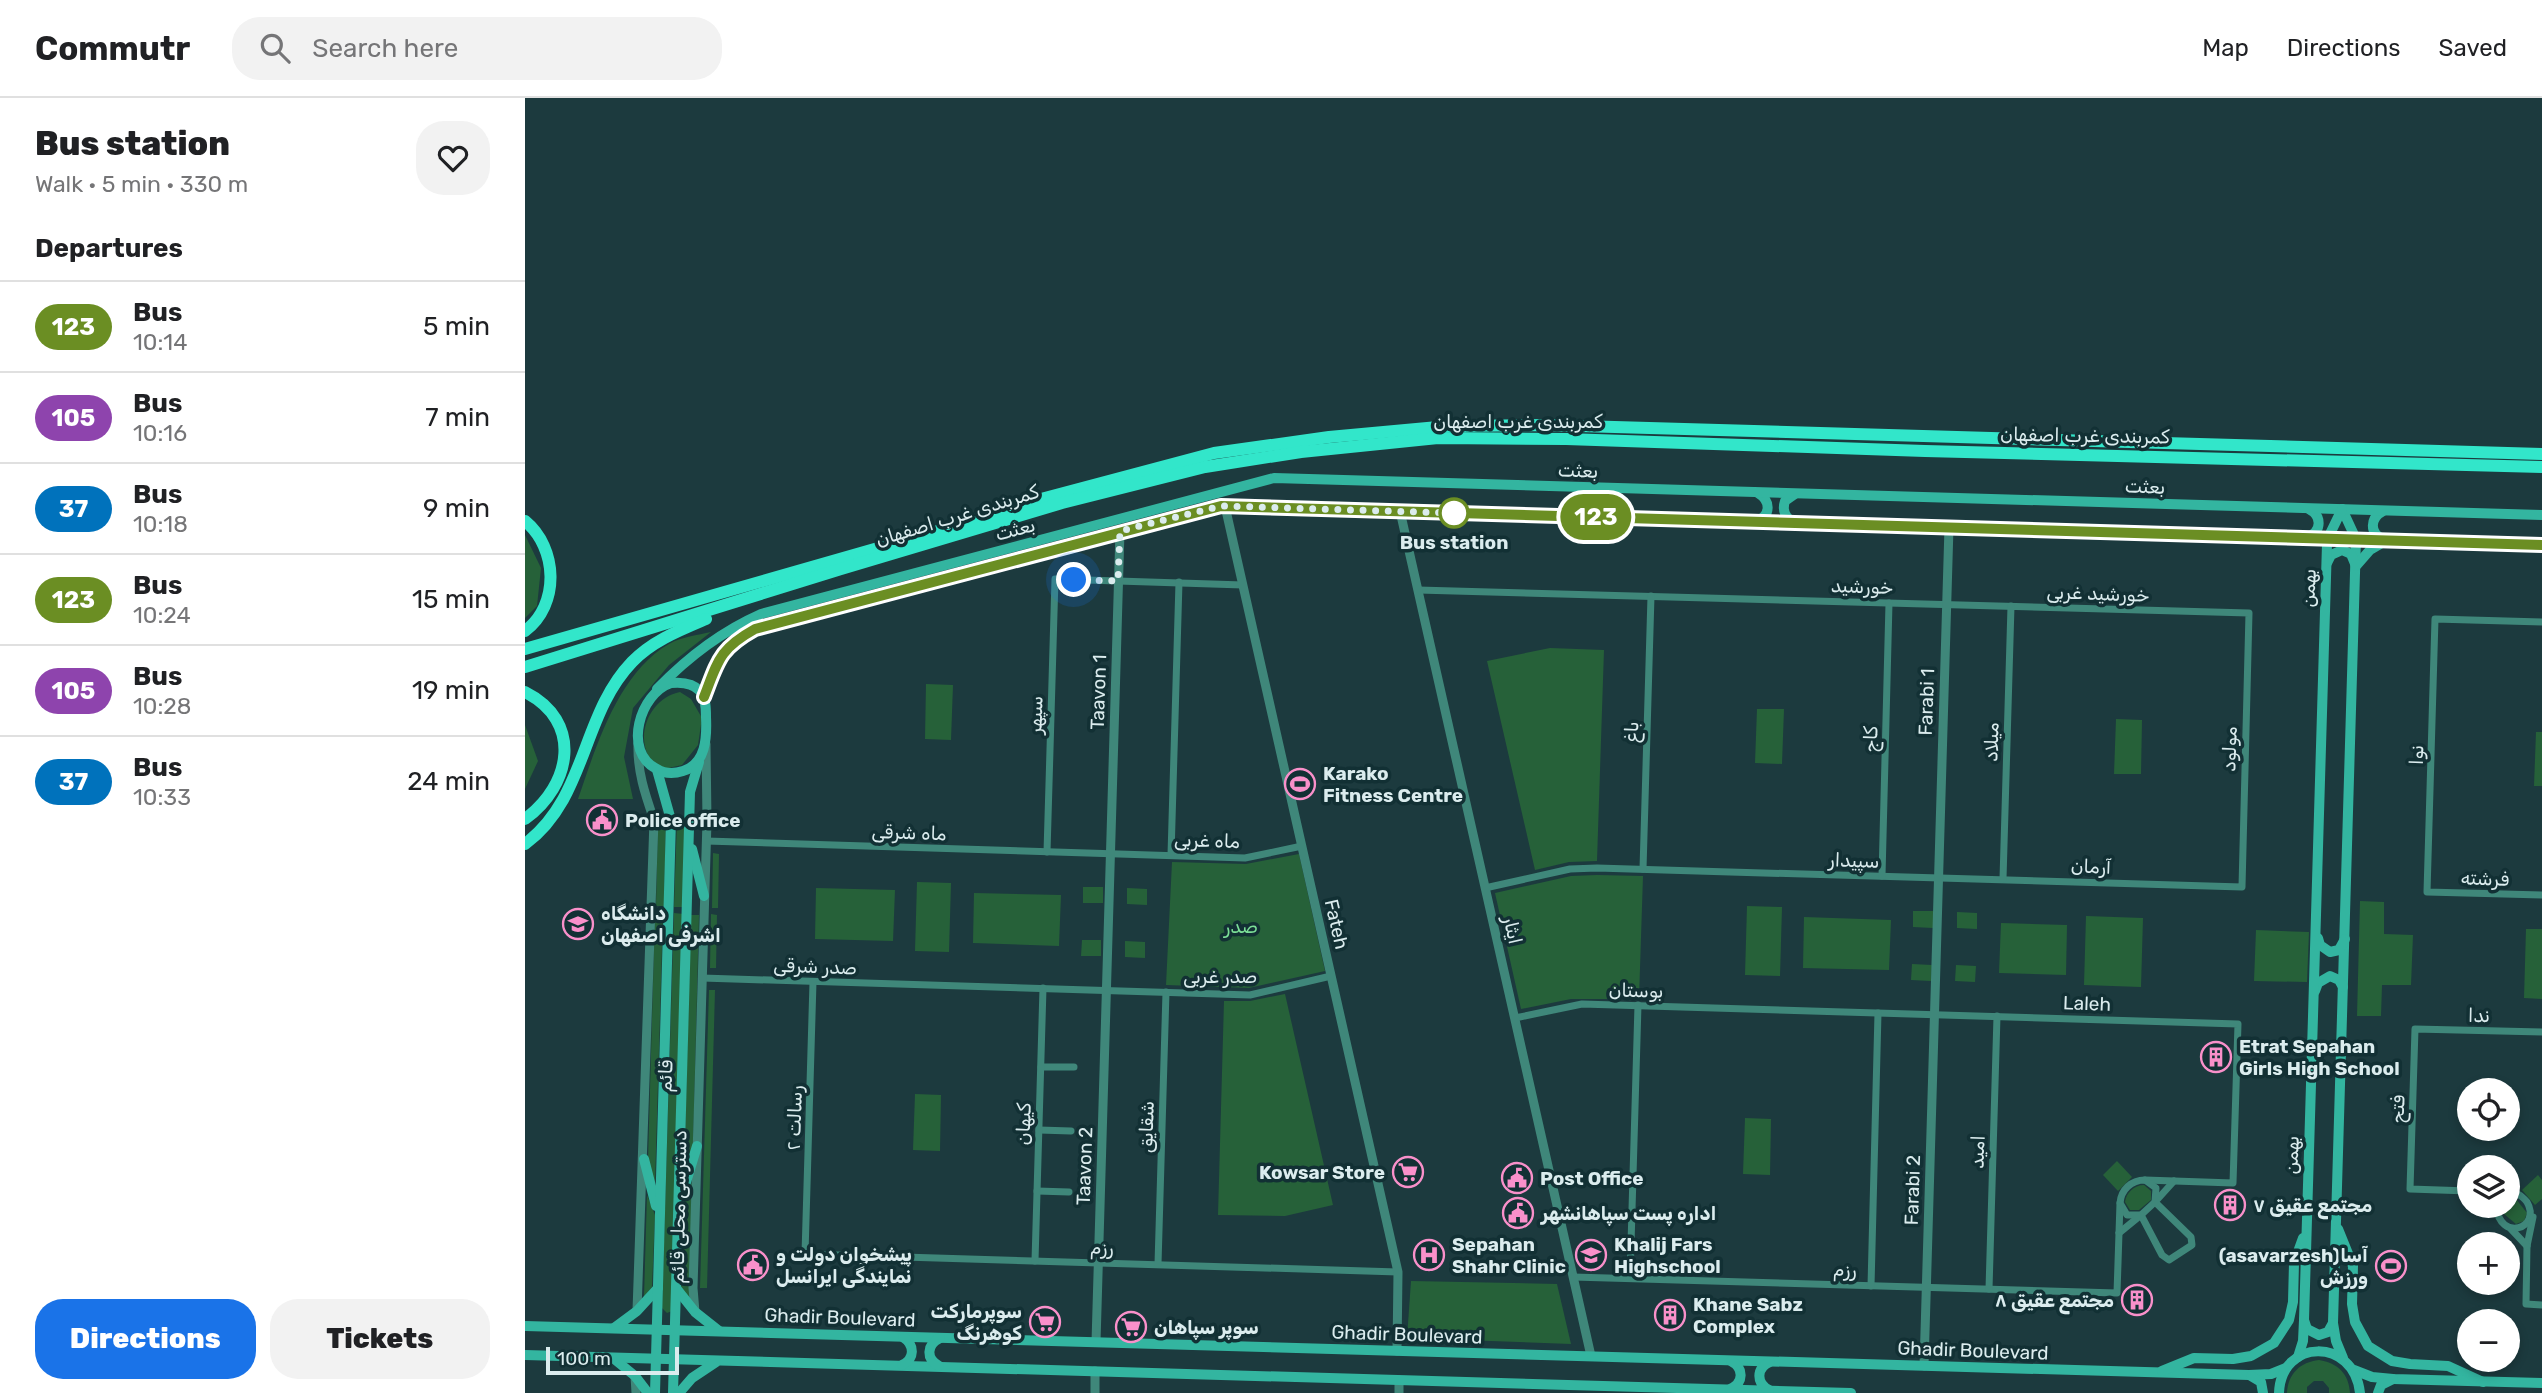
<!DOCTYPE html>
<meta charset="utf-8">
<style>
:root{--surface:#fff;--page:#f2f2f2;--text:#202124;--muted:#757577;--line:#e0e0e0;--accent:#1a73e8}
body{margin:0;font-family:Rubik,"Noto Sans Arabic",sans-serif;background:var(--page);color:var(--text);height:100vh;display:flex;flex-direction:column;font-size:26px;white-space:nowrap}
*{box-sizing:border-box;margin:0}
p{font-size:23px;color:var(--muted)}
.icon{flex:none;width:38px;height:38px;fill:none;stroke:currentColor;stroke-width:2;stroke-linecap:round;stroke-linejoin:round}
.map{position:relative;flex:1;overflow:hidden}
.panel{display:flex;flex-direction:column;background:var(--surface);width:525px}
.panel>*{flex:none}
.badge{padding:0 14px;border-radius:23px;font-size:24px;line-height:46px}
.tools{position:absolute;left:1932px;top:980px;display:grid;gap:14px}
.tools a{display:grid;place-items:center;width:63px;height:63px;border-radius:50%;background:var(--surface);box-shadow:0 4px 10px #0003;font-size:35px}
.scale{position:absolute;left:21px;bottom:18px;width:133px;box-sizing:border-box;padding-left:7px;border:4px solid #dbecee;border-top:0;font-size:19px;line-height:24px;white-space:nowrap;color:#dbecee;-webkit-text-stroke:5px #123034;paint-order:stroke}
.you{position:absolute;width:35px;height:35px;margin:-18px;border:5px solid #fff;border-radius:50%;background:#1a73e8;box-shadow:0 0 0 10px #1a73e833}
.map>.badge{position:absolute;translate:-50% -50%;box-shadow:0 0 0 4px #fff}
h2{padding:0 35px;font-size:26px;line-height:63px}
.round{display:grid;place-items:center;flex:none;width:74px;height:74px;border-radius:28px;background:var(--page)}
.overview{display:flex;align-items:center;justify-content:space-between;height:119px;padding:0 35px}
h1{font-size:33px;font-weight:800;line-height:52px}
.cta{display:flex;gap:14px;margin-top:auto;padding:14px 35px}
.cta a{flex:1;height:80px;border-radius:28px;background:var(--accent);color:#fff;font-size:28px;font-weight:800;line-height:80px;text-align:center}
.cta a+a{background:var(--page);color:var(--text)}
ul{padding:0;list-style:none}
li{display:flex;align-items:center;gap:21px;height:91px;padding:0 35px;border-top:2px solid var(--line)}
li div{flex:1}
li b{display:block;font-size:26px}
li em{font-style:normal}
li .badge{min-width:77px;font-weight:700;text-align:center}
header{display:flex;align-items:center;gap:42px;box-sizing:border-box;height:98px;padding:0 35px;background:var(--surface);border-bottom:2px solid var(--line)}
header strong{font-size:33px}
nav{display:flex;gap:38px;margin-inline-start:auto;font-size:24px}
.search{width:490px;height:63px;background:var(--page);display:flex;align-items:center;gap:18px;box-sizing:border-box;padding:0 24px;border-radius:28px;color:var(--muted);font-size:26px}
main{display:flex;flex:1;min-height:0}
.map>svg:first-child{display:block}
</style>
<header>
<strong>Commutr</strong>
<div class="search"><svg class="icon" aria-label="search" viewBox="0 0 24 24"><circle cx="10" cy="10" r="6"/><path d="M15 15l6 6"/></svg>Search here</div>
<nav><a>Map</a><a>Directions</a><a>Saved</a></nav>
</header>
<main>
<section class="panel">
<div class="overview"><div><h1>Bus station</h1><p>Walk · 5 min · 330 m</p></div><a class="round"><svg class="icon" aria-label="heart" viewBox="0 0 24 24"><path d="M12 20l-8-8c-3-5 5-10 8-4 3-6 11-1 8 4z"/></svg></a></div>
<h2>Departures</h2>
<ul>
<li><span class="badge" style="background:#6b8e23;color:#fff">123</span><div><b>Bus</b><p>10:14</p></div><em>5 min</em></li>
<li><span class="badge" style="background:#8e44ad;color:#fff">105</span><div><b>Bus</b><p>10:16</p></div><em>7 min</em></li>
<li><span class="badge" style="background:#0072bc;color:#fff">37</span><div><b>Bus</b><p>10:18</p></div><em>9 min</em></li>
<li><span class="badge" style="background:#6b8e23;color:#fff">123</span><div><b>Bus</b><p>10:24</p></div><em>15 min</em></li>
<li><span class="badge" style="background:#8e44ad;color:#fff">105</span><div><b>Bus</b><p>10:28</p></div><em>19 min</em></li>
<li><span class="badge" style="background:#0072bc;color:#fff">37</span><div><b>Bus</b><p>10:33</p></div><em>24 min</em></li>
</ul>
<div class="cta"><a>Directions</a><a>Tickets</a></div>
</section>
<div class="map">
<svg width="2017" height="1295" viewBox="0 0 2017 1295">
<rect width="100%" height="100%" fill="#1c3a3e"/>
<g fill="#266139">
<path d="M0,437l16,33 -4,38 -12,12z"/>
<path d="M186,534l-42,33 -36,43 -9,49 9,42h-55c18,-52 40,-126 91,-155 12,-7 29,-9 42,-12z"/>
<path d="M1025,550l54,2 -7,211 -28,1 -34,8 -48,-209z"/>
<path d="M401,586l27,1 -2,55 -26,-1z"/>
<path d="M155,594l11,7 11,19 -4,27 -16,20 -18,4c-4,-3 -11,-6 -14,-10 -16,-26 2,-62 30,-67z"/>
<path d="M1232,611h27l-2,55 -27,-1z"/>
<path d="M1591,621l26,1 -1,54h-27z"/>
<path d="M0,627l13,36 -13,28z"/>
<path d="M2011,634h6v54h-8z"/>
<path d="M133,723h8l-2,85h-8z"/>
<path d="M152,723l10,1 -3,85h-10z"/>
<path d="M188,755l6,1 -1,54h-6z"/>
<path d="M774,756l26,117 -76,17 -83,-3 6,-123 74,2z"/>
<path d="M1072,777l46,1 -4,123h-68l-50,10 -26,-116 76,-17z"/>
<path d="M392,784l34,1 -2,69 -34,-1z"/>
<rect x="558" y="789" width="20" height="16"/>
<path d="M291,790l79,2 -2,51 -78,-2z"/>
<path d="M602,790l20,1v16l-20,-1z"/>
<path d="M449,795l87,2 -2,51 -86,-3z"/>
<path d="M1835,803l24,1v32l29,1 -2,50h-29l-1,31h-24z"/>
<path d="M1222,808l35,1 -2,69 -35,-1z"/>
<path d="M1388,813h20v17l-20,-1z"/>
<path d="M1432,814l20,1v16l-20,-1z"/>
<path d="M130,815h8l-8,271 -7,-24z"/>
<path d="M149,815l10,1 -12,397 -5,2 -5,-5z"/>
<path d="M186,816l6,1 -1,53h-6z"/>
<path d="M166,817h8l-6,233 -9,23z"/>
<path d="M1561,818l57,2 -2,69 -57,-2z"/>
<path d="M1279,819l87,3 -2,50 -86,-2z"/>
<path d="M1476,825l66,2 -1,50 -67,-2z"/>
<path d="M2001,831h16v70l-18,-1z"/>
<path d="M1731,832l53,2 -2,50 -53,-1z"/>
<path d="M557,842h19v16h-20z"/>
<path d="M600,843l20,1v16l-20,-1z"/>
<path d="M1387,866l20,1 -1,16 -20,-1z"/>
<path d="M1431,867l20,1 -1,16 -20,-1z"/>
<path d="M184,892h6l-8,298h-7z"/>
<path d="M760,896l48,211 -48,11 -67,-1 6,-214h26z"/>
<path d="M390,996l26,1 -1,56 -27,-1z"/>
<path d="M1220,1020l26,1 -1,56 -27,-1z"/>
<path d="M1592,1063l15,16 -14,14 -15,-16z"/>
<path d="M2013,1077l4,5v19l-7,6 -13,-15z"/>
<path d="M167,1084l-3,117 -8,-10 3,-87z"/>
<path d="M1619,1087l7,6v9l-12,10h-9l-5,-8c1,-9 9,-17 19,-17z"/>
<path d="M122,1097l8,20 -3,72 -8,10z"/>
<path d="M1983,1100l8,1 11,14 -3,8 -8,3 -12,-10 -3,-8h7z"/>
<path d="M886,1183l146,3 14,60 -164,-6z"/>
<path d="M1794,1262c19,3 30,14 31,33h-21v-5l-6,-7h-9l-7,6v6h-20c1,-19 13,-31 32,-33z"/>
</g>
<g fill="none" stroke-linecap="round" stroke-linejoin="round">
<g stroke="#3f877a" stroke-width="7">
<path d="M893,492l831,23 -7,274 -645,-19 -27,1 -85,19"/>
<path d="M2017,524l-107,-3 -8,273 115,3"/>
<path d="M181,743l539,17 57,-12"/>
<path d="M522,754l8,-273 188,6"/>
<path d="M646,757l8,-273"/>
<path d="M1118,771l8,-273"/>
<path d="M1357,778l7,-273"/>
<path d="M1478,781l8,-273"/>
<path d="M177,880l548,17 81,-19"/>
<path d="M288,884l-8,272 593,18"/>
<path d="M990,920l67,-14 656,20 -5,159 -88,-3"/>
<path d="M516,969h33"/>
<path d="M514,1032l32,1"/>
<path d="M1620,1082l11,8 -1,14 -14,13h-14l-7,-12c1,-13 11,-23 25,-23z"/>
<path d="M512,1093l32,1"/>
<path d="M1944,1093l-59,-2 5,-160 127,3"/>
<path d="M1971,1108c4,37 46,22 31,-4 -6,-7 -10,-10 -19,-9"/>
<path d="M2008,1119l-6,29 -1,58 16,1"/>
<path d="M1986,1131l16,17"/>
<path d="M1594,1135l22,-18 21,40 7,5 23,-15 -1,-8 -36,-35 19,-21"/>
<path d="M510,1163l8,-273"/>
<path d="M633,1166l8,-272"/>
<path d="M1048,1179l544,16 3,-90"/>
<path d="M1105,1180l8,-273"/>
<path d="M1346,1188l7,-273"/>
<path d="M1464,1191l8,-273"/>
</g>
<g stroke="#3f877a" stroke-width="9">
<path d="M700,408l173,766 -1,79"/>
<path d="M875,413l191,845"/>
<path d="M112,1213l17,-491c-9,-26 -17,-49 -16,-77"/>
<path d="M170,1214l-2,-24 14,-467 -1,-77"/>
<path d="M571,1244l24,-811"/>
<path d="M1399,1268l25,-839"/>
<path d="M110,1278l1,17"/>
<path d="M570,1295v-22"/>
<path d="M874,1295v-13"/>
</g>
<g stroke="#33b5a0" stroke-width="10">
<path d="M1817,411l14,30 -23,784 3,18 7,17"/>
<path d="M1232,423c14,-6 14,-20 1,-28"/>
<path d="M1269,424c-9,-4 -12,-12 -9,-21l10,-7"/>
<path d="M1783,439c14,-6 14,-21 1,-28"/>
<path d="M1858,441c-14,-6 -13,-21 0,-28"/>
<path d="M1802,465l4,-8 11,-5 9,4 5,12 14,-16 17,-10"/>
<path d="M146,585c10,-1 22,0 29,8 6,7 6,18 6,26 1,21 0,47 -23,54 -9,3 -18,3 -26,-2 -35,-17 -17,-76 14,-86z"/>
<path d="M132,591c30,-31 63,-57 104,-75l513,-136 1268,37"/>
<path d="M179,599c14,-36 15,-48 51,-67l466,-124 1321,39"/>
<path d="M167,751l12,47"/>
<path d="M1793,840l2,7 10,7 9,-2 6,-11"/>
<path d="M1790,893l3,-8 12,-7 9,4 4,7"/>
<path d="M119,1061l12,47"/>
<path d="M158,1094l14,-46"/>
<path d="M1813,1131l15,37 -1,38 3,18 13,24 24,15 18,3 38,2 35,16"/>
<path d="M151,1190l19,24 24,19"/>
<path d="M1779,1222l3,9 12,6 9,-3 5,-9"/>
<path d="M0,1228l1724,49 22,-1 15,-6"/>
<path d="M89,1230l23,-17 21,-23"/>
<path d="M0,1257l1326,38"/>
<path d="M1773,1259l5,-16 1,-21 23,-776 1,-6 14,-29"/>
<path d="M88,1260l22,18 13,17"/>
<path d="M377,1267c13,-6 13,-20 1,-28"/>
<path d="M414,1268c-13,-7 -13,-21 1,-28"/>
<path d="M1829,1272l18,7 21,2 149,4"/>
<path d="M1637,1273l32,-13 39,1 18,-3 23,-13 15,-23 4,-18 1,-39 9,-25"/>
<path d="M1726,1278l10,6 2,11"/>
<path d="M1205,1291c14,-6 14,-21 1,-28"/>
<path d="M1244,1292c-13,-7 -13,-22 1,-28"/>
<path d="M130,1295l16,-573 -14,-50"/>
<path d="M148,1295l17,-601 9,-30"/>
<path d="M154,1295l13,-15 24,-16"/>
<path d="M1754,1295c2,-55 75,-56 81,0"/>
<path d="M1853,1295l3,-8 12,-6"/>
</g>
<g stroke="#32e6ca" stroke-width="12">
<path d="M0,423c33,27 35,84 0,110"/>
<path d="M0,551l423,-121 93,-29 173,-46 115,-16 120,-11 96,-1 997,29"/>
<path d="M0,569l316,-98 221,-66 143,-36 96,-15 137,-14 128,1 359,12 617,16"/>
<path d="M0,594c58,29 47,93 0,127"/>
<path d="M0,746c62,-46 56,-129 107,-182 20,-21 48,-32 74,-43"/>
</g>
</g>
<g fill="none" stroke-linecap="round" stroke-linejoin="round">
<g stroke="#fff" stroke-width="16">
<path id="line" d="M179,599c14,-36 15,-48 51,-68l466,-123 1321,39"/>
</g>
<use href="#line" stroke="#6b8e23" stroke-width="10"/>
<path stroke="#dbecee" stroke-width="7" stroke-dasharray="0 12.6" d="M549,482l44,1 2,-50 101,-25 233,7"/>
</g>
<defs>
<g id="stadium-ring" transform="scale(1.575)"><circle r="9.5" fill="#123034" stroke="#f990ca" stroke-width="1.5"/><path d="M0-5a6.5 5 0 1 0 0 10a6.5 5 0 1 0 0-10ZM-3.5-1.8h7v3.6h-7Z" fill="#f990ca"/></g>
<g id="civic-ring" transform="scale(1.575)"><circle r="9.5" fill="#123034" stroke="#f990ca" stroke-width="1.5"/><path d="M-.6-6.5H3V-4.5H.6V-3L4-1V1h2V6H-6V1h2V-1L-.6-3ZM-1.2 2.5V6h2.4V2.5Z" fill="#f990ca"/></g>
<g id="university-ring" transform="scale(1.575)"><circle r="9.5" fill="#123034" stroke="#f990ca" stroke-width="1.5"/><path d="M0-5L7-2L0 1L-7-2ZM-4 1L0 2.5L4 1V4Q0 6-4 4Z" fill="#f990ca"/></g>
<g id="building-ring" transform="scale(1.575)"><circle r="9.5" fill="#123034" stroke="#f990ca" stroke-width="1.5"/><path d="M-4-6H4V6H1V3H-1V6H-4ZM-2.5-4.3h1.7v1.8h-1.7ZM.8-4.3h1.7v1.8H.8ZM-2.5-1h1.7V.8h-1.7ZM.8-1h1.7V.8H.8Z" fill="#f990ca"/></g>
<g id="supermarket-ring" transform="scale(1.575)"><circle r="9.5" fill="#123034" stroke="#f990ca" stroke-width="1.5"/><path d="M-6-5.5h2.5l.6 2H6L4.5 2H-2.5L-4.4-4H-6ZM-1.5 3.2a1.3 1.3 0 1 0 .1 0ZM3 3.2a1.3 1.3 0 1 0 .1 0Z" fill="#f990ca"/></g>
<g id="hospital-ring" transform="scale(1.575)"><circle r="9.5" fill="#123034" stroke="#f990ca" stroke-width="1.5"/><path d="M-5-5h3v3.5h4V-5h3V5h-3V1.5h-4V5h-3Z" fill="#f990ca"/></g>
<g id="school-ring" transform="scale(1.575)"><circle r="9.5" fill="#123034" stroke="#f990ca" stroke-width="1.5"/><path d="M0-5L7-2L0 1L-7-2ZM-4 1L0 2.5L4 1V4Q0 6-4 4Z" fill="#f990ca"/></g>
</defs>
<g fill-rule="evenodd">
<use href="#stadium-ring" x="775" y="686"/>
<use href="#civic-ring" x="77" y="722"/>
<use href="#university-ring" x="53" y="826"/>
<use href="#building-ring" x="1691" y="959"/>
<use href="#supermarket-ring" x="883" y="1074"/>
<use href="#civic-ring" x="992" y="1080"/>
<use href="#building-ring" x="1705" y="1107"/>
<use href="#civic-ring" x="993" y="1115"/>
<use href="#hospital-ring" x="904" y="1157"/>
<use href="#school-ring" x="1066" y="1157"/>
<use href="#civic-ring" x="228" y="1167"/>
<use href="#stadium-ring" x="1866" y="1168"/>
<use href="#building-ring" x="1612" y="1202"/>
<use href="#building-ring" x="1145" y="1217"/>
<use href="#supermarket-ring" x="520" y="1224"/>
<use href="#supermarket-ring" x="606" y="1229"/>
</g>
<circle fill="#fff" stroke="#6b8e23" stroke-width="3.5" cx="929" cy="415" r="14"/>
<g text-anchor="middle" stroke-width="7" stroke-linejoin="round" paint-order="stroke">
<g font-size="19" fill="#dbecee" stroke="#123034">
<text x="993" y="330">کمربندی غرب اصفهان</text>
<text transform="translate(1560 337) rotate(1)" y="7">کمربندی غرب اصفهان</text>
<text transform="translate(1053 372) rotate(2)" y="7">بعثت</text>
<text transform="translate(1620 388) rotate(2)" y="7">بعثت</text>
<text transform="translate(432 417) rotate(-17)" y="7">کمربندی غرب اصفهان</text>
<text transform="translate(490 431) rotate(-15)" y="7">بعثت</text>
<text transform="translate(1337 488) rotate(2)" y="7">خورشید</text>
<text transform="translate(1783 490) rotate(-88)" y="7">بهمن</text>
<text transform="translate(1573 495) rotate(2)" y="7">خورشید غربی</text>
<text transform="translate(573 594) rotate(-88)" y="7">Taavon 1</text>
<text transform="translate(1401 604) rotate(-88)" y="7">Farabi 1</text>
<text transform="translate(510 617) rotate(-88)" y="7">سپهر</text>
<text transform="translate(1106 634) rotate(-88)" y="7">باغ</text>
<text transform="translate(1345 641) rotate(-88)" y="7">کاج</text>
<text transform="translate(1466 644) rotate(-88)" y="7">میلاد</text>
<text transform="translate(1704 651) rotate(-88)" y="7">مولود</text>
<text transform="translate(1891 657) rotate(-88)" y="7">نوا</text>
<text transform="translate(384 734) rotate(2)" y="7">ماه شرقی</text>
<text transform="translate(682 742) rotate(2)" y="7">ماه غربی</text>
<text transform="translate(1329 762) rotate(2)" y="7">سپیدار</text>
<text transform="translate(1566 768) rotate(2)" y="7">آرمان</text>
<text transform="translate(1960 780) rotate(2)" y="7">فرشته</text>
<text transform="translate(812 826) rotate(77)" y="7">Fateh</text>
<text transform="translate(988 832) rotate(77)" y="7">ایثار</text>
<text transform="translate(290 868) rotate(2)" y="7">صدر شرقی</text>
<text x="695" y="885">صدر غربی</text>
<text transform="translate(1111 892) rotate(1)" y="7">بوستان</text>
<text transform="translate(1562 905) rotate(2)" y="7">Laleh</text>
<text transform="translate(1954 917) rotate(1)" y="7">ندا</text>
<text transform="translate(140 978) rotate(-88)" y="7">قائم</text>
<text transform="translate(1872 1011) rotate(-88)" y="7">فتح</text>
<text transform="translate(269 1020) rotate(-88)" y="7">رسالت ۲</text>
<text transform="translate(498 1026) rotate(-88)" y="7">کیهان</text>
<text transform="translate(621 1029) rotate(-88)" y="7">شقایق</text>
<text transform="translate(1452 1054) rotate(-88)" y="7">امید</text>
<text transform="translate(1766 1057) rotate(-88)" y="7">بهمن</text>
<text transform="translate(559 1068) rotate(-88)" y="7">Taavon 2</text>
<text transform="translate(1387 1092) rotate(-88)" y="7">Farabi 2</text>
<text transform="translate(153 1109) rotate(-89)" y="7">دسترسی محلی قائم</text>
<text transform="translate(577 1149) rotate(2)" y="7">رزم</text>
<text transform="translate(1320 1171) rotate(2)" y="7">رزم</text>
<text transform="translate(315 1219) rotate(2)" y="7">Ghadir Boulevard</text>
<text transform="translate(882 1236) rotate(2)" y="7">Ghadir Boulevard</text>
<text transform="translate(1448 1252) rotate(2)" y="7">Ghadir Boulevard</text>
</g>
<g font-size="19" font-weight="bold" fill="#dbecee" stroke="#123034">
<text x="929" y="451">Bus station</text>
</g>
<g font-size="19" font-weight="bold" fill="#dbecee" stroke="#123034" text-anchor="start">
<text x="798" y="682">Karako<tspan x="798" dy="22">Fitness Centre</tspan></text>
<text x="100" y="729">Police office</text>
<text x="76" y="822">دانشگاه<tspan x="76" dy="22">اشرفی اصفهان</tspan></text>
<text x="1714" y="955">Etrat Sepahan<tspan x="1714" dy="22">Girls High School</tspan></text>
<text x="860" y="1081" text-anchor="end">Kowsar Store</text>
<text x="1015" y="1087">Post Office</text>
<text x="1728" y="1114">مجتمع عقیق ۷</text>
<text x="1016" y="1122">اداره پست سپاهانشهر</text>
<text x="927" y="1153">Sepahan<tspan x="927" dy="22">Shahr Clinic</tspan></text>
<text x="1089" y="1153">Khalij Fars<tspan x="1089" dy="22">Highschool</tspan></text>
<text x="251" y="1163">پیشخوان دولت و<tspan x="251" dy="22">نمایندگی ایرانسل</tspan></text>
<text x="1843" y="1164" text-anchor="end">(asavarzesh)آسا<tspan x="1843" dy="22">ورزش</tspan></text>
<text x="1589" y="1209" text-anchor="end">مجتمع عقیق ۸</text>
<text x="1168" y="1213">Khane Sabz<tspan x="1168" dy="22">Complex</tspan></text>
<text x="497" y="1220" text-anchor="end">سوپرمارکت<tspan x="497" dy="22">کوهرنگ</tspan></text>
<text x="629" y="1236">سوپر سپاهان</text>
</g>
<g font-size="19" fill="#7bdf97" stroke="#123034">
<text x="716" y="835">صدر</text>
</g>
</g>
</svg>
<div class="tools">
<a><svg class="icon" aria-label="locate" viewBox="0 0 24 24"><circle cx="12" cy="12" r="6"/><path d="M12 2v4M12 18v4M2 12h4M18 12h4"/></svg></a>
<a><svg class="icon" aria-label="layers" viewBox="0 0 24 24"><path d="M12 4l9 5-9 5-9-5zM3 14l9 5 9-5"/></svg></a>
<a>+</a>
<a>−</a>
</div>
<div class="scale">100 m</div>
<div class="you" style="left:549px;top:482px"></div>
<b class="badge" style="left:1071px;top:419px;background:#6b8e23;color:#fff">123</b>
</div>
</main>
